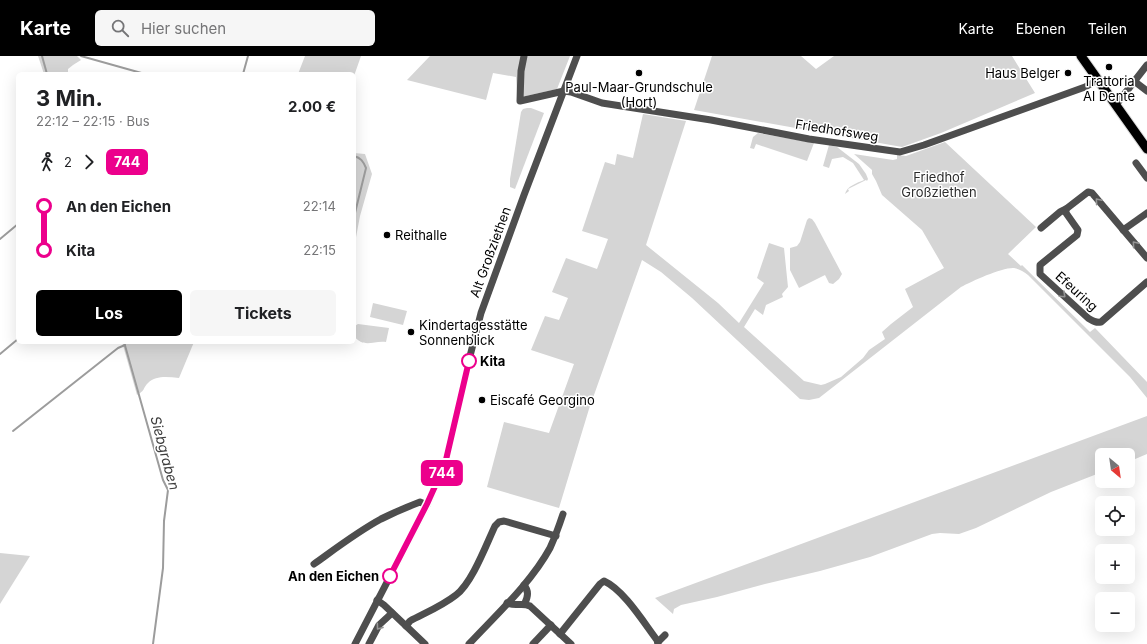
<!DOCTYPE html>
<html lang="de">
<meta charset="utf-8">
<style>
:root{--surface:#fff;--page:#f6f6f6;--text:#202124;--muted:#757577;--accent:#000}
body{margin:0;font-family:Inter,sans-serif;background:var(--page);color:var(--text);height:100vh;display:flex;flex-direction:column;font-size:15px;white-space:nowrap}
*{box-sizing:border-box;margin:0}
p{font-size:13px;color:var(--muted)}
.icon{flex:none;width:22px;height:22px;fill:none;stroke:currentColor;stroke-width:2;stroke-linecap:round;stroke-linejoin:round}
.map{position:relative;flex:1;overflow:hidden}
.panel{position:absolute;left:16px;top:16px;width:340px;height:272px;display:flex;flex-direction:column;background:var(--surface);border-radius:6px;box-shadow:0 4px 16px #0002}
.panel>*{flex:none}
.badge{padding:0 8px;border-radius:6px;font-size:14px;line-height:26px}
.needle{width:26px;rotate:151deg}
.tools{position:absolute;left:1095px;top:392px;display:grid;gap:8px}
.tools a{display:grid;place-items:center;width:40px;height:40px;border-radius:6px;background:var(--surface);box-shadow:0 4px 16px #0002;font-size:20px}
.map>.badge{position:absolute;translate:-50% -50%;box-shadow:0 0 0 2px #fff}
.legs{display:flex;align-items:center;gap:6px;height:44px;padding:0 20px;font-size:13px}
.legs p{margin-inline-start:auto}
.summary{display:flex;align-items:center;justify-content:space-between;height:68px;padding:0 20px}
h1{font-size:22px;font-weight:700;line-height:30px}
.cta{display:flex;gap:8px;margin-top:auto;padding:8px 20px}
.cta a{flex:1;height:46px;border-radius:6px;background:var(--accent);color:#fff;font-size:16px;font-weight:700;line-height:46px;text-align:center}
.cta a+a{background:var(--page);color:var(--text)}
ul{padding:0 20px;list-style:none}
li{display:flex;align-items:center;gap:14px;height:44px;font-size:15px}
li i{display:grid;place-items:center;width:6px;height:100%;margin:0 5px;background:currentColor}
li i::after{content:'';width:10px;height:10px;margin:-5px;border:3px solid;border-radius:50%;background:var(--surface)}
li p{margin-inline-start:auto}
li:first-child i{background:linear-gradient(#0000 50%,currentColor 0)}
li:last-child i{background:linear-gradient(currentColor 50%,#0000 0)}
header{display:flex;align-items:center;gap:24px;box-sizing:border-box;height:56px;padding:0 20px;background:var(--accent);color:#fff}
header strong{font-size:19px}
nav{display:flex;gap:22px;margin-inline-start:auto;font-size:14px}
.search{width:280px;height:36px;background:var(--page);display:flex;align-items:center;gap:10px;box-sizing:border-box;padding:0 14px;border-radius:6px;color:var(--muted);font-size:15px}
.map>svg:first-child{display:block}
</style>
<header>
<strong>Karte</strong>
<div class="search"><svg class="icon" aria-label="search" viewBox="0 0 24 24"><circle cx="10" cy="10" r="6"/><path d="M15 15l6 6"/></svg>Hier suchen</div>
<nav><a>Karte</a><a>Ebenen</a><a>Teilen</a></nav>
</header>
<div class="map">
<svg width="1147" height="588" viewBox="0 0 1147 588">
<rect width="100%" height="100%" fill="#fff"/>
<g fill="#d5d5d5">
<path d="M38,0h39l4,4 -8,5 -5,4v5h-24z"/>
<path d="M305,0h56l-7,20v-2h-56z"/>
<path d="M430,0h140l-13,33 -40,9 -1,-21 -23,-4 -7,27 -79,-20z"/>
<path d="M712,0h89l15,13 18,-13h178l23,37 -94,40 -39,14 -208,-37z"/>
<path d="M527,52h4l13,5 -29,76 -5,-2v-8l11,-67 2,-3z"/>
<path d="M643,58l43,7 -40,124 72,58 21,20 25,-40 -7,-5 12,-35 15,5 4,39 -6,7 1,3 -17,8 -3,10 -8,-6 -11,18 60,54 17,4 4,-1 16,-7 22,-19 6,-8 16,-11 -3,-7 9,-8 22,-17 -8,-18 39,-21 -22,-38 -40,-35 -6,-14 -4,-7v-4l-18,-16 39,6 4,-1v-4l9,1 39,-14 91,85 -28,27 13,12 1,-1 68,67 5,-4 52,54v16l-17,-21 -102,-102c-4,-3 -8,-6 -14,-7 -11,-1 -42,13 -53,19l-142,111 -10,2 -9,-1 -108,-101 -31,-26 -19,-12 -53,149 -30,99 -72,-21 17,-65 45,11 25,-69 -43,-14 14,-34 14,4 9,-22 -16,-6 14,-34 31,11 11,-30 -26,-8 23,-69 10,3 2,-11 16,4z"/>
<path d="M758,77l56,10 -7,18 -51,-17 -2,5 -4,-1 3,-11z"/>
<path d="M829,89l8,2 22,17 7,10 2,5 -1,2 -1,-1 -18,9 1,2 -4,3c2,-8 12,-11 19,-14l-11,-17 -10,-6 -11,2 -3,9 -6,-2z"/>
<path d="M354,97l11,1 7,20 -12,42 -6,32z"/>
<path d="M809,162l3,1 3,4 27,51 -3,5 -6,5 -4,-1 -4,-8 -26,13 -9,-18v-22l7,-2 3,-4 7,-22z"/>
<path d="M373,247l34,8 -4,14 -33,-8z"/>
<path d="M358,268l31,4 -3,14c-12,-2 -22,7 -32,-6 0,-5 -1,-10 4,-12z"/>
<path d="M122,286h72l-15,36c-11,-1 -23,-3 -31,5 -6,6 -2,7 -11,12z"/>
<path d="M1147,360v38l-19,8v-7h-26v17l-51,20 -75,36 -17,6 -19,-1 -8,1 -62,23 -50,14 -55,13 -48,13 -36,8 -7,4 -1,5 -18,-16z"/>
<path d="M0,497l30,3 -30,48z"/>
</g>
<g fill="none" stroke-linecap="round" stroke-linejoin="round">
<g stroke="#9c9c9c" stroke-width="2">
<path d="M42,0l5,18"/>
<path d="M81,0l64,18"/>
<path d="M243,18l5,-18"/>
<path d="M354,100c7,2 9,5 12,12l-12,49"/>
<path d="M0,183l18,-15"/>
<path d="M124,286l39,138 5,10 -4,31 -1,47 -10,76"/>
<path d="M0,298l18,-15"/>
<path d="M13,375l105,-83 7,-3"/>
</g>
<g stroke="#dbdbdb" stroke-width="11">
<path id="major" d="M1081,0l66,93"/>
</g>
<g stroke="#4e4e4e" stroke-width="7">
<path d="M524,0l-3,15 -1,30 44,-10 7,1 31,11 109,17 98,19 91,13 24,-7 161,-58 13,-7"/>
<path d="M1134,25l13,10"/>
<path d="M1115,48l4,-3 28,-36"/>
<path d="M1136,107l11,15"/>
<path d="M1041,172l19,-16 6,-3"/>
<path d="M1123,174l24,-17"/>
<path d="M1147,202l-55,-65 -4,-1 -22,17v4l12,17 -1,5 -37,30v9l48,44c5,3 8,5 13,4l46,-40"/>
<path d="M314,508c21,-15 43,-32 67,-45 12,-6 26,-12 39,-17l7,3"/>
<path d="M524,529c5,6 4,11 1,18"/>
<path d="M377,544l7,5 41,39"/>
<path d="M507,547c9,4 15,-1 23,3l41,38"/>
<path d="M406,570l4,-5c15,-8 32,-15 46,-26 16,-12 30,-50 39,-69l4,-4 5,-1 52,15"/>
<path d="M560,578l40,-50 4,-3c20,9 40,42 53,59l1,4"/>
<path d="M658,586l7,-7"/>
<path d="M355,588l72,-139 18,-41 24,-104 12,-47 43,-118 53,-139"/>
<path d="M369,588l10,-19 13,-12"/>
<path d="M469,588c27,-29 62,-61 81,-96 5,-11 9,-22 13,-34"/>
<path d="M533,588l18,-19"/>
</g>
<use href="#major" stroke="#000" stroke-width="9"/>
</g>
<defs><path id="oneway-chevron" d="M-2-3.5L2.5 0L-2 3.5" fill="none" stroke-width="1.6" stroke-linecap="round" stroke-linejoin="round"/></defs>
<g stroke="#959595">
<use href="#oneway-chevron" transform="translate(1098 145) rotate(-130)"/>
<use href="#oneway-chevron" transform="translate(1135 188) rotate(-130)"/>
<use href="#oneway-chevron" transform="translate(1063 239) rotate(43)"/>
<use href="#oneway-chevron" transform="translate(379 571) rotate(126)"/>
</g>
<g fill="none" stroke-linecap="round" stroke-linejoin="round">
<g stroke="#fff" stroke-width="9">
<path id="line-1" d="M390,520l37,-72 18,-40 24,-103"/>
</g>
<use href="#line-1" stroke="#ec008c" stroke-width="6"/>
</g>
<g fill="#000" stroke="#fff" stroke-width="1.5">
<circle cx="1109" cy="11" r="4"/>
<circle cx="639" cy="17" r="4"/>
<circle cx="1068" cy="17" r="4"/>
<circle cx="387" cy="179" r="4"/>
<circle cx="411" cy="276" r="4"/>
<circle cx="482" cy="344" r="4"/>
</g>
<g fill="#fff" stroke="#ec008c" stroke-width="2">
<circle cx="469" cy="305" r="7"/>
<circle cx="390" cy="520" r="7"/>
</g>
<g text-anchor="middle" stroke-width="3" stroke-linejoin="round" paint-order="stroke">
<g font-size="13" fill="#000" stroke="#fff" text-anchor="start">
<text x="1060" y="22" text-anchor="end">Haus Belger</text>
<text x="1109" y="30" text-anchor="middle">Trattoria<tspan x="1109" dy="15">Al Dente</tspan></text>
<text x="639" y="36" text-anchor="middle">Paul-Maar-Grundschule<tspan x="639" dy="15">(Hort)</tspan></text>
<text x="395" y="184">Reithalle</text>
<text x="419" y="274">Kindertagesstätte<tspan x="419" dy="15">Sonnenblick</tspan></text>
<text x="490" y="349">Eiscafé Georgino</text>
</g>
<g font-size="13" fill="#000" stroke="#fff">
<text transform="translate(837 74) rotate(9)" y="5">Friedhofsweg</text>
<text transform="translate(490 196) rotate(-70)" y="5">Alt Großziethen</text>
<text transform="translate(1077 235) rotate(42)" y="5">Efeuring</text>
</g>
<g font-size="13" fill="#2c2c2c" stroke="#fff">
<text x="939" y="126">Friedhof<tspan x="939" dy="15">Großziethen</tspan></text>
</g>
<g font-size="13" font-weight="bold" fill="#000" stroke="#fff" text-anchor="start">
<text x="480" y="310">Kita</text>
<text x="379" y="525" text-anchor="end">An den Eichen</text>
</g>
<g font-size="14" font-style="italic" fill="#3d3d3d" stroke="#fff">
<text transform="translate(165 397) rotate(75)" y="5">Siebgraben</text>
</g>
</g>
</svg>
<div class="tools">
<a><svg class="needle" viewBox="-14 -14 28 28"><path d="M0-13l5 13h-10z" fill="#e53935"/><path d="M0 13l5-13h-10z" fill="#757577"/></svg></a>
<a><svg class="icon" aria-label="locate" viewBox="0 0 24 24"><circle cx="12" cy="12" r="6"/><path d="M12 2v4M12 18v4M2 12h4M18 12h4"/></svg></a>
<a>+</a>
<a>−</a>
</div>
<b class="badge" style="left:442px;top:417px;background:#ec008c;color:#fff">744</b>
<section class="panel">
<div class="summary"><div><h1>3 Min.</h1><p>22:12 – 22:15 · Bus</p></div><b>2.00 €</b></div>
<div class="legs"><svg class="icon" aria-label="walk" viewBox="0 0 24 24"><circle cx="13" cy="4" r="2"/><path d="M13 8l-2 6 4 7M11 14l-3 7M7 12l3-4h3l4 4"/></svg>2<svg class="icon" aria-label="forward" viewBox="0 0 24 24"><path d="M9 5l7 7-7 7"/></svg><b class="badge" style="background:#ec008c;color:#fff">744</b></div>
<ul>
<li><i style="color:#ec008c"></i><b>An den Eichen</b><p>22:14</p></li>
<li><i style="color:#ec008c"></i><b>Kita</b><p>22:15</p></li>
</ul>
<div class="cta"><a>Los</a><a>Tickets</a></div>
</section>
</div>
